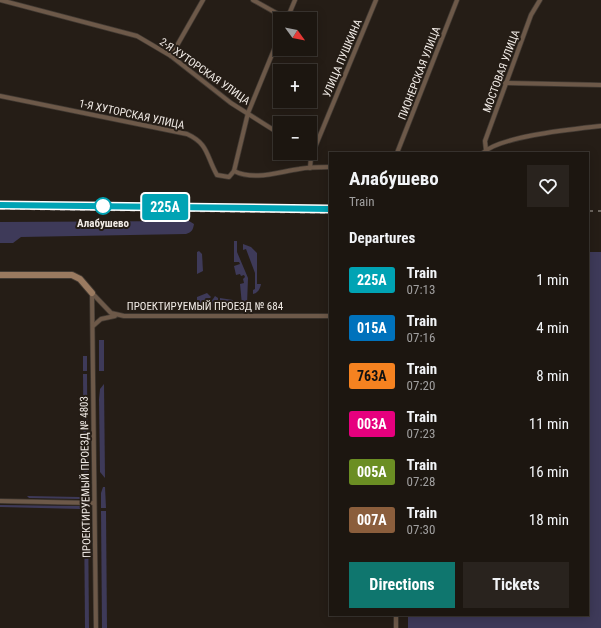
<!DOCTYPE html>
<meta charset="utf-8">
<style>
:root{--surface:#1c1610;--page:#29231e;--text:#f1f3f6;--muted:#a09f9f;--line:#3a3530;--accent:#0f766e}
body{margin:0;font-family:"Roboto Condensed",sans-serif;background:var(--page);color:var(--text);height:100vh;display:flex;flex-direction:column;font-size:15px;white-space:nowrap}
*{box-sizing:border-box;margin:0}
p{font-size:13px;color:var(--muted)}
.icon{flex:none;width:22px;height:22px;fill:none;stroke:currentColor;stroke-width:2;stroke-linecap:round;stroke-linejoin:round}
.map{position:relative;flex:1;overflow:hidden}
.sheet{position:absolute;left:329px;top:152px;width:260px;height:464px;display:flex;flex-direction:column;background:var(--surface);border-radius:0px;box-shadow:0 2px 10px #0003,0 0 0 1px var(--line)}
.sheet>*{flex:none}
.badge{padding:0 8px;border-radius:3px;font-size:14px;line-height:26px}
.needle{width:26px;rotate:123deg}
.controls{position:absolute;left:273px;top:12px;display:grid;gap:8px}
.controls a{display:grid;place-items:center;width:44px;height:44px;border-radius:0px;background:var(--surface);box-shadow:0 2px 10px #0003,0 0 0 1px var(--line);font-size:20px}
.map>.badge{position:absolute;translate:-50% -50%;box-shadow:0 0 0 2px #fff}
h2{padding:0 20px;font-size:15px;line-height:36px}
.round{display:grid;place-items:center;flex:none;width:42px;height:42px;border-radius:0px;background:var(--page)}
.summary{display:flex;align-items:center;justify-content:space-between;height:68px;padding:0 20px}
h1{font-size:19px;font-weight:700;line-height:30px}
.primary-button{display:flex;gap:8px;margin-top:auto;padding:8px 20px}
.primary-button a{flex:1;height:46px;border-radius:0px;background:var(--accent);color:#fff;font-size:16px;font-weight:700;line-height:46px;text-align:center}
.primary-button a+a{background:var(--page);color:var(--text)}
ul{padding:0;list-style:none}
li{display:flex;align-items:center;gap:12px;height:48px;padding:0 20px}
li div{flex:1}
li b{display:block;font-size:15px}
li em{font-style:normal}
li .badge{min-width:44px;font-weight:700;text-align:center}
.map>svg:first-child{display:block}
</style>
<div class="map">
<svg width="601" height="628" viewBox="0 0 601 628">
<rect width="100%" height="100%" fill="#251d16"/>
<g fill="#3e3a59">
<path d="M189,221l5,3c-1,6 -2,8 -8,10l-165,3 -8,6h-13v-21z"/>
<path d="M234,241h3v11l11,26 -1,27h-5l-2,-21 4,-1 -1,-4 2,-2 -1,-2 -3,1 -1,-2 -4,1 -2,-9 6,-2 -1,-2h-5z"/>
<path d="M243,244l8,3 6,6v31h4c-1,5 -3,9 -8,10v-4l2,-1v-16l-9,-24 -3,1z"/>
<path d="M199,251l3,3 1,17 -6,3v-22z"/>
<path d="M588,252h13v376h-193v-13h180z"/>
<path d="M207,293l4,4 -10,10 -4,-4v-6z"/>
<path d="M215,296l3,2v9l-11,1z"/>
<path d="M220,298l13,2v6h-13z"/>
<rect x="99" y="340" width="5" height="31"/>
<rect x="83" y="356" width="4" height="15"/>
<path d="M83,374h4l1,122 -4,3z"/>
<path d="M104,384l1,94 -5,-6 -1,-73 1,-10z"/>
<path d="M103,487h2l1,21h-5v-15z"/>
<path d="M27,496l53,1v2l-51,-1z"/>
<path d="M0,505l81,1v3l-81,-2z"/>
<path d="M84,511h4l1,117h-4z"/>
<path d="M101,511h5l1,117h-5z"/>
</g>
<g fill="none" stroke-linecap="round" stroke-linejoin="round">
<g stroke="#423a33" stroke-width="5.5">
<g id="street">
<path d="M0,0l137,36 34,20 60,47 49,31"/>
<path d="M253,0l34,19 8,-19"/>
<path d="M171,56l32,-56"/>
<path d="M505,83l96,2"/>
<path d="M0,96l187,38c22,10 19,22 30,41l12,2 5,-6 14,-58 32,-78"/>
<path d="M486,150l-1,-9 46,-126 9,-15"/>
<path d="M397,153l60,-153"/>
<path d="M483,153c17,-17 92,-24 118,-27"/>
<path d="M310,168l1,-11 65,-157"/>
<path d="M234,171c20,10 44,1 65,-2 10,-2 20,-2 31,-2"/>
<path d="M92,293l4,335"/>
<path d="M93,294l18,19 13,3h206"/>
<path d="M93,326l8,-7 14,-3"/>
<path d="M0,501l94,2"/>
<path d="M396,615v13"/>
</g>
</g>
<g stroke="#423a33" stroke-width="8">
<path id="secondary" d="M0,275h72l8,4 12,14"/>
</g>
<use href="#street" stroke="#6d5949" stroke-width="4"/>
<use href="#secondary" stroke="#9a7a60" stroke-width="6"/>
<g stroke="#847d77" stroke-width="1.5" stroke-dasharray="5 5" stroke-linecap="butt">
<path d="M0,209l330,4"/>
<path d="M588,211h13"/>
</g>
</g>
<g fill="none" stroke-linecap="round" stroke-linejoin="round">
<g stroke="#fff" stroke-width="9">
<path id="line" d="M0,205l330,4"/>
</g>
<use href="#line" stroke="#00a3b4" stroke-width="6"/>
</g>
<circle fill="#fff" stroke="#00a3b4" stroke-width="2" cx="103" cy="206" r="8"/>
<g text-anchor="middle" stroke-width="4" stroke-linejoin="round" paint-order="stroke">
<g font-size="11" fill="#f1ebe6" stroke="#251d16">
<text transform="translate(342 58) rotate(-67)" y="4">УЛИЦА ПУШКИНА</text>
<text transform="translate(205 71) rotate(35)" y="4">2-Я ХУТОРСКАЯ УЛИЦА</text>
<text transform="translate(501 71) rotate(-70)" y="4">МОСТОВАЯ УЛИЦА</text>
<text transform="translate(419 73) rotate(-69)" y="4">ПИОНЕРСКАЯ УЛИЦА</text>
<text transform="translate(132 114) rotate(12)" y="4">1-Я ХУТОРСКАЯ УЛИЦА</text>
<text x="205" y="310">ПРОЕКТИРУЕМЫЙ ПРОЕЗД № 684</text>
<text transform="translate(85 477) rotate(-91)" y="4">ПРОЕКТИРУЕМЫЙ ПРОЕЗД № 4803</text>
</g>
<g font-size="11" font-weight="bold" fill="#f1ebe6" stroke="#251d16">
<text x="103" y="227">Алабушево</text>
</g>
</g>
</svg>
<div class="controls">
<a><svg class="needle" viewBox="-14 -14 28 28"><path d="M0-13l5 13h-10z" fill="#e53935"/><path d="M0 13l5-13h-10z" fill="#a09f9f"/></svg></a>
<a>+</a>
<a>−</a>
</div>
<b class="badge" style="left:165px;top:207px;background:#00a3b4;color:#fff">225А</b>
<section class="sheet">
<div class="summary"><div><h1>Алабушево</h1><p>Train</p></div><a class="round"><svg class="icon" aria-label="heart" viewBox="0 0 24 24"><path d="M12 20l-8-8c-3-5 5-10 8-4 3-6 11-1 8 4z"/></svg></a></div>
<h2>Departures</h2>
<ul>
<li><span class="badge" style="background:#00a3b4;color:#fff">225А</span><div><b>Train</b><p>07:13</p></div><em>1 min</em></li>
<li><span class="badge" style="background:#0072bc;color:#fff">015А</span><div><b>Train</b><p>07:16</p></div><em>4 min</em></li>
<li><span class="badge" style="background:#f58220;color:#111">763А</span><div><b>Train</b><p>07:20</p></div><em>8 min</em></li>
<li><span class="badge" style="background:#e6007e;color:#fff">003А</span><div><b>Train</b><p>07:23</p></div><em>11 min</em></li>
<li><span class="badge" style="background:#6b8e23;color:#fff">005А</span><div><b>Train</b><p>07:28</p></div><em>16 min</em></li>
<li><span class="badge" style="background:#8b5e3c;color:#fff">007А</span><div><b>Train</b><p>07:30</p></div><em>18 min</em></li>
</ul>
<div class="primary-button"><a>Directions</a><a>Tickets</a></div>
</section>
</div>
